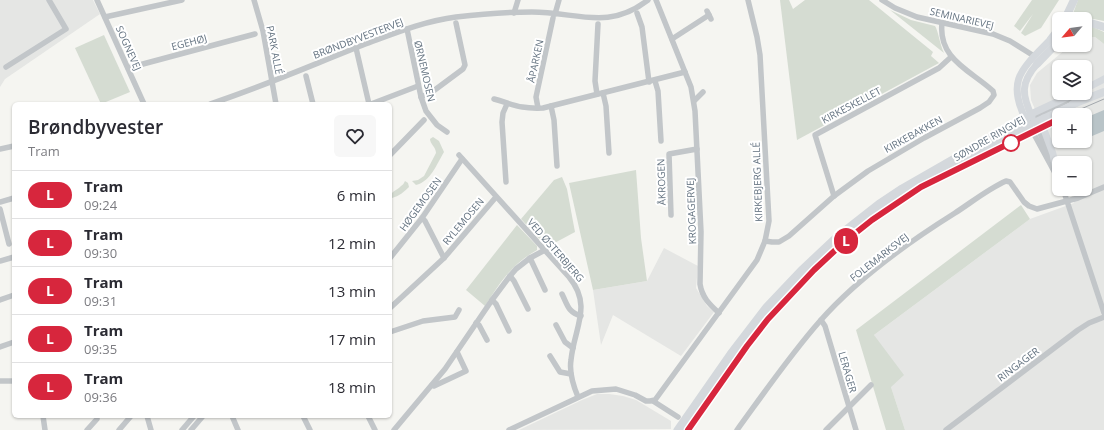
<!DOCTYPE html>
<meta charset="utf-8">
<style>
:root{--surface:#fff;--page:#f7f7f7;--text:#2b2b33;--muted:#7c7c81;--line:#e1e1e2}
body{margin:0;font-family:"Open Sans",sans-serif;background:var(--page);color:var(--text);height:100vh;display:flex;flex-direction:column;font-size:15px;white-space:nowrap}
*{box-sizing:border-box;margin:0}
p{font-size:13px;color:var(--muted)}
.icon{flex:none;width:22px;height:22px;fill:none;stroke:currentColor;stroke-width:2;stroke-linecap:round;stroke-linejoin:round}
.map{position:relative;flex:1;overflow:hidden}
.panel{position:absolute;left:12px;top:102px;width:380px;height:316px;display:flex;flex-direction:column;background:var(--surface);border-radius:6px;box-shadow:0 1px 3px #0004}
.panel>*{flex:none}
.badge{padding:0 8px;border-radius:13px;font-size:14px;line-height:26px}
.needle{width:26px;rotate:242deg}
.controls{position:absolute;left:1052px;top:12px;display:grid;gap:8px}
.controls a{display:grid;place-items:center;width:40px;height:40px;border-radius:6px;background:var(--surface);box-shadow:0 1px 3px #0004;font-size:20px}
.map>.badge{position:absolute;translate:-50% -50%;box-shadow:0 0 0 2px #fff}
.round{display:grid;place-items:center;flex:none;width:42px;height:42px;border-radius:6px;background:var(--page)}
.headline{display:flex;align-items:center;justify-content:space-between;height:68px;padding:0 16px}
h1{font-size:19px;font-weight:600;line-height:30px}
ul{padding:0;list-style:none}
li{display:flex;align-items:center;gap:12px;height:48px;padding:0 16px;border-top:1px solid var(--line)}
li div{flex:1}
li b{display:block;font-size:15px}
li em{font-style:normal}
li .badge{min-width:44px;font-weight:700;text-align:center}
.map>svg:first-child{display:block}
</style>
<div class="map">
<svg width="1104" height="430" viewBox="0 0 1104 430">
<rect width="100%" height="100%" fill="#f5f5f1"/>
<g fill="#e5e6e4" fill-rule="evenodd">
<path d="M0,0h93l7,14 -95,65 -5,8z"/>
<path d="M1095,37l9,7v386h-199l-31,-95 156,-116 44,-16 -5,-14h16v-26h-26v2l-28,-65 -1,-15 7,-12 34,-28h14v-7zM1059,67h26v26h-26zM1059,115h26v26h-26z"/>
<path d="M664,248l34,18 -2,22 11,18 7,6 -33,44 -68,-41 -12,30 -8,-55 54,-9z"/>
<path d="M597,394h12l14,2 13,4 35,21v8l-152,1 63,-30z"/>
</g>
<g fill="#d5dcd2">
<path d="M780,0h9l4,9 12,-9h64l64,52 -2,4 8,7 -142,77z"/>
<path d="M1032,0h27l-18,28 -16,8 -4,-3 12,-19 -13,17 -6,-5z"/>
<path d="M1078,0h26v21l-16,-3 -17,1z"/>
<path d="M890,10l21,10 24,6c3,4 5,19 9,27z"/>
<path d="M1093,27l11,5v12l-9,-7 -10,1v-10z"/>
<path d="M104,35l26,57 -29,12 -26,-56z"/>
<path d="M433,137l6,4 5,11c-7,12 -14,30 -28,33l-4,-4 6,-1 6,-4 12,-23c0,-6 -6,-9 -6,-14z"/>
<path d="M636,170l5,68 6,43 -54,9 -24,-107z"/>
<path d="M562,177l5,12 8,43 -28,15 -26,-28 33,-39z"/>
<path d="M405,181l3,2 1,4c-5,5 -10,9 -17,11l-2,-1c2,-7 7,-6 11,-11 2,-1 3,-3 4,-5z"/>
<path d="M1021,205l9,14 -156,116 30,40 -13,12 14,43h-19l-30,-100z"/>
<path d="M517,225l20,21v4c-26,15 -36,31 -52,56l-19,-16z"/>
</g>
<path fill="#b9c4c8" d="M1104,110v21l-19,8v-21z"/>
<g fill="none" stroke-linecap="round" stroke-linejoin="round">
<g stroke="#c2c6c9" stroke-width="5.5">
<path d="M97,0l47,104"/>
<path d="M254,0l9,31 13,73"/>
<path d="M656,0l35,87 4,24 6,121 -1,52c2,13 9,20 19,29"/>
<path d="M882,0l13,8 22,9 76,17 17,7 24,15"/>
<path d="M707,11l4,8"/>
<path d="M514,13l4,-13"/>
<path d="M637,13l5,14 7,55"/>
<path d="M555,14l4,-14"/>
<path d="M105,17l77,-17"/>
<path d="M407,29l14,68 5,14 11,14 10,7"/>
<path d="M672,39l37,-24"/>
<path d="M356,48l13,56"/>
<path d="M6,67l60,-38 -17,-29"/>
<path d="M128,68l127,-34"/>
<path d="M306,76l7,28"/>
<path d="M655,81l3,10 3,50"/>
<path d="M603,93l3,13 3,47"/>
<path d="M597,94l-2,-13 3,-57"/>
<path d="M421,97l11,-5 31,-23 2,-4 -9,-42"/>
<path d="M494,99c21,6 26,10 49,9l142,-36"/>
<path d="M694,101l9,-9"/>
<path d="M210,104c52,-17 102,-39 153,-59 30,-11 61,-24 93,-28 25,-3 51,-5 76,-5 45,0 76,19 116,-12"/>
<path d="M371,104l47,-18"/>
<path d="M551,106l3,14 3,46"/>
<path d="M538,108l-2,-11 17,-79"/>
<path d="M1035,122l18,42"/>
<path d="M0,149l14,-3"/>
<path d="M976,154l5,-1 46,-22 5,1"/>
<path d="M390,155l34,-35"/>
<path d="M459,155l110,122c24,29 5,51 2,83 -2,12 2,25 7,37"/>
<path d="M1055,173l-26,-48c7,-13 30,-18 42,-27"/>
<path d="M506,182l-4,-60 1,-9 4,-9"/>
<path d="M1063,189l41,124"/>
<path d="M834,196l-19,-61 124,-67 12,-11"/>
<path d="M0,202l14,-4"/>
<path d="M0,209l9,35"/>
<path d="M671,215l-2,-61 28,-5"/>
<path d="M422,218l3,3 19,37"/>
<path d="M765,241l7,1h7l10,-6 45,-40 34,-25 56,-33 56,-30 9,-6 5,-7 -1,-4c-23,-21 -55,-32 -51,-68"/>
<path d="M390,258l32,-40 40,-59"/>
<path d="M530,258l15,32"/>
<path d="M0,261l14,-4"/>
<path d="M510,276l4,5 14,28"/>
<path d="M562,294c6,12 6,18 19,22"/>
<path d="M0,300l14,-5"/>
<path d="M492,300l4,4 13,27"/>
<path d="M390,308l54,-50 52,-61"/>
<path d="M821,320l4,6 31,104"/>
<path d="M476,323l3,2 8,15"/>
<path d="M556,325l9,17 8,6"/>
<path d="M390,332l33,-11 32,-4 4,-7"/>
<path d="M0,347l14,-5"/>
<path d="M550,356l10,16 11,2"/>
<path d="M0,381h14"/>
<path d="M432,385l2,1 32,-15 -9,-19"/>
<path d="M653,401l25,16"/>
<path d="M43,416l2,14"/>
<path d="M147,416l4,14"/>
<path d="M232,416l6,14"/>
<path d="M303,416l7,14"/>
<path d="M368,416l7,14"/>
<path d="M87,430l10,-11v-3"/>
<path d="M119,430l12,-14"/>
<path d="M182,430l12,-14"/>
<path d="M191,430l12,-14"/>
<path d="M394,430l51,-61 47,-69 18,-24 6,-7 14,-11 15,-8"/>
<path d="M509,430l83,-39 24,-2 19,6 11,6h4l5,-1 102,-140 8,-19 4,-20 -9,-166 -3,-18 -9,-37"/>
<path d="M737,430c27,-37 53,-75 83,-109 38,-43 87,-78 135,-108 17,-11 33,-24 51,-32l4,1 14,20 5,4 8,3 41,-11 26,-11"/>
<path d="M826,430l45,-45"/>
<path d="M946,430l132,-100 11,-7 15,-6"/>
</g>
<g stroke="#d4d8dc" stroke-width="7">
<path d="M1085,89l19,-10"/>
<path d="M1032,117c-10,-22 -12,-34 5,-53"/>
<path d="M1044,118l-1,9 10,27 4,23"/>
<path d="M1027,122c-22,-42 -5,-53 24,-83"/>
<path d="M677,430l53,-76 36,-47 36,-38 34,-32 42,-33 24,-16 129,-74 45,-21"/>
<path d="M683,430c42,-61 84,-122 138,-173 58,-54 128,-92 198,-127 19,-10 39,-18 58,-27"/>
</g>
<g stroke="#d4d8dc" stroke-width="8">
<path d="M1065,19l9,-19"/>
<path d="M1085,24l6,-1 13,4"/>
<path d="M1051,39l8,-10"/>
<path d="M1037,64l22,-23"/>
<path d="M1073,104l31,-12"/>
</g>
<g stroke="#a3a8ad" stroke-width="1">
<path d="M1067,115l37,-16"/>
<path d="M688,430l59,-84 21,-27 34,-38 41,-38 29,-23 49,-33 138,-68"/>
</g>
</g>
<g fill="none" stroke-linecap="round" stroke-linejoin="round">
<g stroke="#fff" stroke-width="9">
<path id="line" d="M688,430l59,-84 21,-27 46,-49 29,-27 29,-23 49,-33 138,-68"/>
</g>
<use href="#line" stroke="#d7263d" stroke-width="6"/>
</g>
<circle fill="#fff" stroke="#d7263d" stroke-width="2" cx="1011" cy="143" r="8"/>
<g text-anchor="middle" stroke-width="4" stroke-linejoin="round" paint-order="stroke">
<g font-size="10" fill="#647381" stroke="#fff">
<text transform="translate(962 18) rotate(13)" y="4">SEMINARIEVEJ</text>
<text transform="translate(358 38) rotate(-21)" y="4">BRØNDBYVESTERVEJ</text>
<text transform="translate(189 42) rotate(-15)" y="4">EGEHØJ</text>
<text transform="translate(129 48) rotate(66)" y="4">SOGNEVEJ</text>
<text transform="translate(275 50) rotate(79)" y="4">PARK ALLÉ</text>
<text transform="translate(535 61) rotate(-78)" y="4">ÅPARKEN</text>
<text transform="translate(425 71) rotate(77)" y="4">ØRNEMOSEN</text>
<text transform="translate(851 105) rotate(-28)" y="4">KIRKESKELLET</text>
<text transform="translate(913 134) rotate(-29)" y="4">KIRKEBAKKEN</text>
<text transform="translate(989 138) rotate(-30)" y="4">SØNDRE RINGVEJ</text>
<text transform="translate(661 182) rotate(-92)" y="4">ÅKROGEN</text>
<text transform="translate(757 182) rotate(-92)" y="4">KIRKEBJERG ALLÉ</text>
<text transform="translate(420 204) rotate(-54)" y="4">HØGEMOSEN</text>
<text transform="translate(691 211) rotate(-92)" y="4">KROGAGERVEJ</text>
<text transform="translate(463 221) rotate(-50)" y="4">RYLEMOSEN</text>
<text transform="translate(556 250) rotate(49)" y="4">VED ØSTERBJERG</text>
<text transform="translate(879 257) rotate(-38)" y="4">FOLEMARKSVEJ</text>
<text transform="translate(1018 364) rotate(-37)" y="4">RINGAGER</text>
<text transform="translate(848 372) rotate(74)" y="4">LERAGER</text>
</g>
</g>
</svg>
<div class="controls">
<a><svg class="needle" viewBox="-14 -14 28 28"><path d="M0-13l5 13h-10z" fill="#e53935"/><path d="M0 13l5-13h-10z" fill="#7c7c81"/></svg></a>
<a><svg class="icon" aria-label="layers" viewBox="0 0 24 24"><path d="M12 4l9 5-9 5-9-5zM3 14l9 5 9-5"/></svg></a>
<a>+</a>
<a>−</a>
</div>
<b class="badge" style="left:846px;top:241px;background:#d7263d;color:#fff">L</b>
<section class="panel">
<div class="headline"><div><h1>Brøndbyvester</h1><p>Tram</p></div><a class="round"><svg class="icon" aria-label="heart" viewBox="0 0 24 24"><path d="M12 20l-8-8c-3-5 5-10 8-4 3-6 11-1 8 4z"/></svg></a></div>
<ul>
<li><span class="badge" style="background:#d7263d;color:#fff">L</span><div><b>Tram</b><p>09:24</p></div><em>6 min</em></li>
<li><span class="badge" style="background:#d7263d;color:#fff">L</span><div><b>Tram</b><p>09:30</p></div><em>12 min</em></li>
<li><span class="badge" style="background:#d7263d;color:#fff">L</span><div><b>Tram</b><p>09:31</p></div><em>13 min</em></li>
<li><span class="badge" style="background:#d7263d;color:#fff">L</span><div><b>Tram</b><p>09:35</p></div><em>17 min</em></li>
<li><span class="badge" style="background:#d7263d;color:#fff">L</span><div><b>Tram</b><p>09:36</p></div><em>18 min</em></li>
</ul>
</section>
</div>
